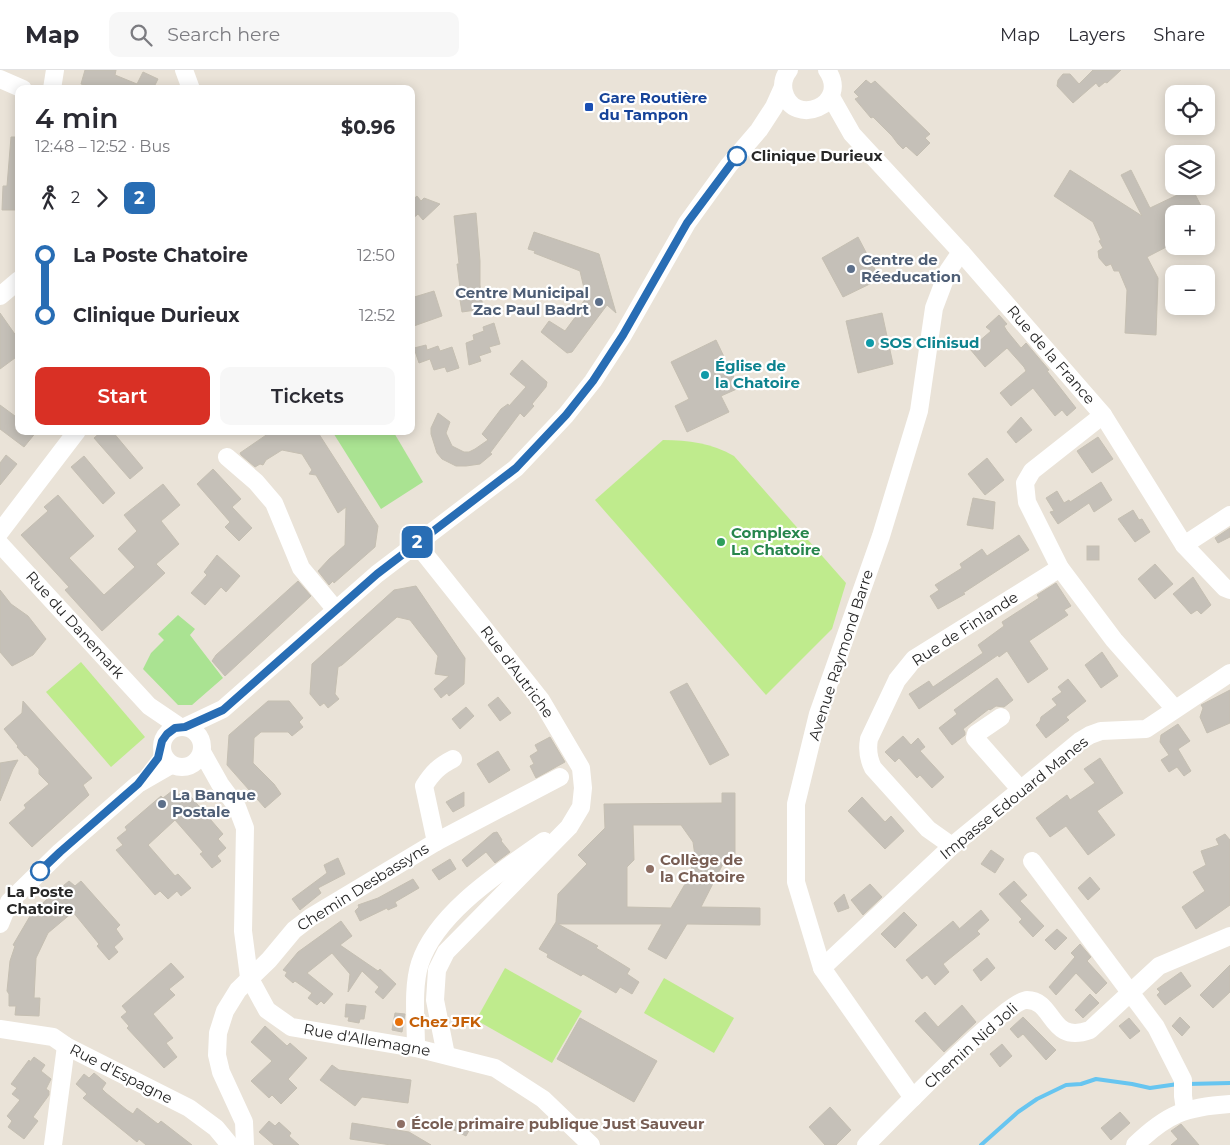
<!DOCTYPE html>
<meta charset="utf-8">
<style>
:root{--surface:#fff;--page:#f7f7f7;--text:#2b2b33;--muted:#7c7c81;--line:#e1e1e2;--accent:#d93025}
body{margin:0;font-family:Montserrat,sans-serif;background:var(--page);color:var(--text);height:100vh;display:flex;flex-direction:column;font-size:19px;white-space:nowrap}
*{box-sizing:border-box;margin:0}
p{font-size:16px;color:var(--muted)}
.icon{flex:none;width:28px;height:28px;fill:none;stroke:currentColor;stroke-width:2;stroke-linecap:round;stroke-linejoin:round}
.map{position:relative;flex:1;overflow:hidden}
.side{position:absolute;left:15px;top:15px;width:400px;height:350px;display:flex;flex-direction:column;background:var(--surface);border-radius:10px;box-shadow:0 2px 12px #0003}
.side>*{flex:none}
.badge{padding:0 10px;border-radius:8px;font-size:18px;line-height:32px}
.buttons{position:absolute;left:1165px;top:15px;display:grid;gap:10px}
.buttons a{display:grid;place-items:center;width:50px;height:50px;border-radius:10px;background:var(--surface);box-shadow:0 2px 12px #0003;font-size:25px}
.map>.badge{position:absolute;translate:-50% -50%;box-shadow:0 0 0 2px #fff}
.legs{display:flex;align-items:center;gap:8px;height:55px;padding:0 20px;font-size:16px}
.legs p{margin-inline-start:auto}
.overview{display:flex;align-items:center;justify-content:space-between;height:85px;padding:0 20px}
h1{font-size:28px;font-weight:600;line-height:38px}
.action{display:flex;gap:10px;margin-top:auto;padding:10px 20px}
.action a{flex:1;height:58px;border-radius:10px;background:var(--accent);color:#fff;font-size:20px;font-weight:600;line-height:58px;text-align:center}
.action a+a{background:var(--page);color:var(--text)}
ul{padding:0 20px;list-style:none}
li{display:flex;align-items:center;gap:18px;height:60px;font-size:19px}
li i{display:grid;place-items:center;width:8px;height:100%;margin:0 6px;background:currentColor}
li i::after{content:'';width:12px;height:12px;margin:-6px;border:4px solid;border-radius:50%;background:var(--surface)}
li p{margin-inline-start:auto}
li:first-child i{background:linear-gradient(#0000 50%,currentColor 0)}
li:last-child i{background:linear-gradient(currentColor 50%,#0000 0)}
header{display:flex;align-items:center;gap:30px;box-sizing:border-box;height:70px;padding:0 25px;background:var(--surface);border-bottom:1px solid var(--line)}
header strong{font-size:24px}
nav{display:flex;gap:28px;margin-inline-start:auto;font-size:18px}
.search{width:350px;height:45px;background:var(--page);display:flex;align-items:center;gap:12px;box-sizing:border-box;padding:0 18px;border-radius:10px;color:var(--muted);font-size:19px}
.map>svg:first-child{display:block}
</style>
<header>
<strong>Map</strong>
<div class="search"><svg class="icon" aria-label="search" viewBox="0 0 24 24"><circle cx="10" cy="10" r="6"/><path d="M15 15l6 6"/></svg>Search here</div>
<nav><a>Map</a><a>Layers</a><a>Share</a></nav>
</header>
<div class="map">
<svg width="1230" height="1075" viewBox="0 0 1230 1075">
<rect width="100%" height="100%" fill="#eae3d8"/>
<g fill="#aae392">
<path d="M332,361h61l30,51 -42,27z"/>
<path d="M178,545l17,14 -5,6 33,43 -31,27h-14l-35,-36 8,-16 13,-13 -6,-6z"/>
</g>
<g fill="#bfeb8d">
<path d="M663,370c26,0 48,3 71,16l112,127 -14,46 -66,66 -171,-195z"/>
<path d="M81,592l64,75 -34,30 -65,-75z"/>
<path d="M505,898l77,43 -30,52 -76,-43z"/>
<path d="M664,908l70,40 -20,35 -70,-40z"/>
</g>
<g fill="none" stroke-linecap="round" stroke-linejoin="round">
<g stroke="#67c5f0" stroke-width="4">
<path d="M1187,1014l43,-1"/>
<path d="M981,1075l37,-33 19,-13 29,-14 15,-1 15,-5 36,5 18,4 28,-4"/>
</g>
</g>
<g fill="#c5c0b8" stroke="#c5bfb2" fill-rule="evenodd">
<path d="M85,0h31l-1,5 22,9 6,-12 15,7 -5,10h-52l-20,-5z"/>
<path d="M1093,0h28l-14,13 -2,-1 -6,5 -3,-4 -23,20 -16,-17 1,-6 5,-6h7l9,10z"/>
<path d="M866,10l5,4 4,-3 55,53 -5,4 5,5 -13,13 -11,-10 -3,3 -5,-5 -6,-8 -19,-19 -2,1 -16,-19 4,-2 -5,-5z"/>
<path d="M11,67h8v73h-17l1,-24h4z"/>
<path d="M1070,100l72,46 -21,-41 10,-5 19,38 42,-20 13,26h-31v29l-27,14 11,21 -2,57 -31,-2 2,-43 -8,-19h-5l-3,-7 -5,2 -7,-8 -1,-7 5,-3 -4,-7 2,-1 -8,-18 -39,-26z"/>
<path d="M417,126l4,5 3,-3 16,6 -17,16 -5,-6 -7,6v-19z"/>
<path d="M476,143l4,48v24l3,24 -21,3 -4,-24h2l-3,-24h2l-5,-48z"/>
<path d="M534,162l65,22 17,59 -9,-8 -35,47 -5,1 -26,-21 8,-11 16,10 14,-19 -1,-1 8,-14 -6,-26 -46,-18 1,-2 -7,-2z"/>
<path d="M858,167l22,42 -37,18 -21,-39z"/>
<path d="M434,221l8,25 -31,11v-29z"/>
<path d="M0,243l19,27v15l-19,14z"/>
<path d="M882,243l11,51 -35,9 -12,-52z"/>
<path d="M999,245l8,9 -3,2 3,5 14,17 5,-5 23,27 -2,1 29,37 -9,8 -5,-6 -7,6 -22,-28 -22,18 -11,-13 26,-22 -2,-4 -17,-19 -22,19 -15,-18 21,-18 -5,-4z"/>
<path d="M494,253l6,21 -11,3 2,5 -12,4 2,5 -12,4 -3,-22 8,-3 -1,-5 11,-4 -1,-4z"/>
<path d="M716,270l23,48 -18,8 8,16 -42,20 -12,-26 14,-7 -18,-37z"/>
<path d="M426,275l1,5 11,-4 2,5 12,-4 7,21 -12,4 -2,-5 -11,3 -4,-11 -11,4 -5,-15z"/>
<path d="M522,290l25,22 -1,5 -14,17 2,2 -10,11 -4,-4 -30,40 2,1 -12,10 -14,2h-10l-14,-7 -5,-6 -6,-19v-6l7,-15 12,9 -4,11 6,13 12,6h5l6,-3 13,-9 -6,-6 19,-25 7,-5 1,2 17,-19 -16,-13z"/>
<path d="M0,335l19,14v12h18l-13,16 -24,-18z"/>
<path d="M1021,347l11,13 -16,13 -9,-11z"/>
<path d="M102,361h10l31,37 -13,11 -36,-41z"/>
<path d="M272,361h45l61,95 -3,21 -41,36 -1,-2 -4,4 -11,-14 11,-12 16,-14 1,-38 -8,6 -22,-38 -7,-1 3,-4 -10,-16 -20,-4 -16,10 -3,5 -3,-1 -5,3 -14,-12 -1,-2z"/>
<path d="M1098,367l15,22 -21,14 -15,-22z"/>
<path d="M6,385l11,9 -17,21v-22z"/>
<path d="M84,386l31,37 -12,11 -32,-37z"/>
<path d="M987,388l17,22 -19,15 -17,-21z"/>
<path d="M213,399l28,30 -9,8 20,21 -13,13 -14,-14 5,-5 -33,-38z"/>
<path d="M1101,412l11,18 -18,12 -5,-9 -31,21 -8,-12 4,-1 -8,-13 11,-7 7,12 5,-3 1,2z"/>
<path d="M163,414l17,21 -19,16 18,23 -23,20 9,9 -63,58 -37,-41 4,-3 -48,-52 27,-24 -4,-4 14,-12 36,41 -25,22 35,37 31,-28 -17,-18 19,-18 -13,-16z"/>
<path d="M973,428l22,4 -2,27 -26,-4z"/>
<path d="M1133,440l6,10 3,-1 8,13 -15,10 -17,-23z"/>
<path d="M1230,458v9l-12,6 -3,-5z"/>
<path d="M1019,465l10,15 -66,43 2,1 -27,15 -8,-13 9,-6 -4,-5 27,-17 -2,-4 22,-15 5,7z"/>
<rect x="1087" y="476" width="12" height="14"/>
<path d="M217,485l23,21 -14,16 -5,-5 -16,18 -14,-12 16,-18 -3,-3z"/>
<path d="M1155,494l18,20 -18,15 -17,-20z"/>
<path d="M1193,507l18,28 -10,9 -4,-4 -6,4 -18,-20z"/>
<path d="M298,511l13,15 -86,80 -13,-15 4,-6z"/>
<path d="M1056,513l15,23 -7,4 4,5 -39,26 19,28 -20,14 -21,-32 -8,6 -1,-2 -79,54 -10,-15 20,-13 4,6 50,-34 -5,-8 26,-19 -2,-4 37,-24 -2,-3z"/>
<path d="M416,516l49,72 -1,26 -15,12 -2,-3 -6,5 -7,-9 15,-13 -14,-2 3,-18 -28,-36 -13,-3 -55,48 -4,2 -3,27 4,5 -11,9 -4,-5 -4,3 -10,-12 2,-30 82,-74z"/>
<path d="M0,520l11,14 17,12 18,23 -13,16 -21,11 -12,-14z"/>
<path d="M1102,582l16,24 -17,12 -16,-23z"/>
<path d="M997,608l16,22 -9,7 -8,-1 -6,4 -1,-1 -26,20 2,3v3l-13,10 -13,-17 18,-14 -3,-4z"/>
<path d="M1068,609l18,22 -20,16 3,3 -23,18 -10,-13 4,-4 1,-4 16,-12 -5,-6 10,-7 -4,-5z"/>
<path d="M687,613l42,72 -19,10 -40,-73z"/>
<path d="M1230,620v33l-23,10 -7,-16 3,-9 -2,-3z"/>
<path d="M498,627l13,16 -11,8 -12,-16z"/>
<path d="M23,631l69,77 -9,7 6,10 -57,52 -23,-24 17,-15 -2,-3 25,-21 -10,-10v-5l-13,-14 -1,1 -8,-9 1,-1 -14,-17 18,-16z"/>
<path d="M268,631h21l14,17 -4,4 4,5 -11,9 -4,-4h-27l-7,6 -1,25 21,21 7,10 -16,14 -38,-43 2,-30z"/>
<path d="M466,637l8,9 -14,13 -8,-10z"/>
<path d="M1178,654l12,17 -12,8 13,22 -7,5 -7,-9 -8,5 -8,-12 8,-5 -9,-13 1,-7z"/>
<path d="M903,666l8,9 7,-7 7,9 -5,4 24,26 -12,11 -12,-13 -3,3 -18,-20 -4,4 -10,-10z"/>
<path d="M550,667l15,25 -29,16 -6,-12 4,-2 -4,-8 8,-5 -3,-6z"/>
<path d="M498,681l12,19 -21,13 -12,-19z"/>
<path d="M1100,688l23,35 -26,18 18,24 -27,20 -22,-29 -16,11 -14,-19 31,-23 3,5 25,-17 -11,-14z"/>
<path d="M18,690l-5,9 -13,32v-38z"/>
<path d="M185,720l38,44 -5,5 8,9 -9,8 4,5 -9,7 -12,-14 3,-2 -28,-32 -27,25 27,31 3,-2 13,14 -10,8 -4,-5 -9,8 -8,-8 -5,4 -39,-45 7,-5 -6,-7 10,-8 -2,-3 36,-31 2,2 9,-7 5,5z"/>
<path d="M464,722v14l-11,6 -7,-10z"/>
<path d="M722,723h13v61h-7l-27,53 59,1v17l-73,-1 -21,35 -18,-10 14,-25h-104l40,22 -2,2 34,21 -3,5 12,8 -7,12 -12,-7 -4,6 -33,-19 -2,2 -34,-19 1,-3 -9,-5 17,-27 2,-28 29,-30 -9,-9 27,-27 -1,-24 118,-1zM633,755h48l12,17 2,14 -7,23 -17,29 -44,-1v-40l7,-7z"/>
<path d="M862,727l23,25 6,-6 13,15 -19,18 -37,-38z"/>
<path d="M497,762l5,8 -1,1 9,11 -15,11 -9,-11 -19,15 -5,-7 31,-27z"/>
<path d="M1225,764l5,6v65l-34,24 -14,-22 23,-16 -12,-19 13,-7 -5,-14 18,-6 -3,-6z"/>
<path d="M991,780l13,9 -9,14 -14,-9z"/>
<path d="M338,788l7,16 -27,14 3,5 -21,17 -8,-11 35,-26 -3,-8z"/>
<path d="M450,789l6,10 -17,11 -7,-10z"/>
<path d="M1090,807l10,12 -12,11 -10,-12z"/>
<path d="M413,809l6,9 -24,14 2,4 -9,4 -1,-2 -27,13 -5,-10 4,-4 -1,-2 20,-7z"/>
<path d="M69,811l6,5 6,-5 39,44 -4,4 7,10 -9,8 4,5 -9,8 -12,-14 2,-2 -26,-32 -25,21 -12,25 -2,40h6l-1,18 -24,-1 1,-9h-7v-12l-2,-3 3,-30 5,-15 -2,-1 20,-34z"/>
<path d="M1014,811l13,14 -7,6 24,25 -11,11 -14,-15 3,-3 -23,-25z"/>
<path d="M870,814l12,13 -19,18 -12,-15z"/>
<path d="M844,824l5,14 -11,4 -4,-9z"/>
<path d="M981,840l8,10 -12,11 3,3 -37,30 6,8 -14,13 -8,-10 -5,4 -16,-19 47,-39 6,7 -1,2z"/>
<path d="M904,842l13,13 -22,23 -14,-14z"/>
<path d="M341,851l11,15 -12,9 38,26 2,-2 16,15 -13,15 -8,-7 4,-5 -17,-16 -14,21 2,-18 -18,-21 -25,20 26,21 -9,10 -3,-3 -4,4 -9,-7 4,-5 -17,-12 -2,2 -8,-7 2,-4 -4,-2 15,-18z"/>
<path d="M1057,859l10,9 -12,12 -10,-10z"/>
<path d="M1080,874l11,13 -4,4 20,22 -11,11 -20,-21 -20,22 -7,-8 26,-30 -4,-4z"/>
<path d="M987,888l8,10 -14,13 -8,-11z"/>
<path d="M171,893l13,14 -15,12 6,6 -22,19 20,24 -7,5 11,14 -13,11 -37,-40 2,-2 -8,-9 6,-5 -5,-6z"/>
<path d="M1230,895v27l-17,16 -13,-13z"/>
<path d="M1181,902l10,14 -26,19 -8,-10 3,-3 -3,-3z"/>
<path d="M1090,924l9,9 -16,15 -8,-8z"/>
<path d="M346,934l20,2 -2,13h-4l-1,4 -11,-2 1,-4h-4z"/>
<path d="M962,935l14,17 -32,30 -29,-31 10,-9 13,15z"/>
<path d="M395,943l10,1 -3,18 -10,-2z"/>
<path d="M1023,947l33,33 -10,10 -23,-26 -5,4 -8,-9z"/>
<path d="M1180,947l10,10 -8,9 -10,-10z"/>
<path d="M580,948l77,43 -23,41 -77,-43z"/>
<path d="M1129,948l11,13 -10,8 -11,-13z"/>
<path d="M265,956l22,20 3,-3 17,15 -19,21 9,9 -16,16 -9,-9 -3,3 -18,-17 21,-20 -21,-19z"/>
<path d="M1002,974l10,12 -12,11 -10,-13z"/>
<path d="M34,987l11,8 -4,6 10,8 -5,10 3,2v4l-16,22 5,4 -14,18 -16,-12 4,-6 -5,-5 13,-16 -8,-6 5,-6 -6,-4 18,-24 1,2z"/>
<path d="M332,995l7,5 72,10 -3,23 -46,-6 -7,9 -35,-26z"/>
<path d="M94,1003l12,10 -4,6 4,4 21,17 6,4 4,-6 21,16 3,-3 31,24h-46l-7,-6 -2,3 -54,-44 4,-4 -11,-10 8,-10 5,4z"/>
<path d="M830,1037l21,23 -15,15h-11l-16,-18z"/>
<path d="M1120,1042l10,11 -19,17 -10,-12z"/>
<path d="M457,1050l15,5 -6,11 -14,-7z"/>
<path d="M269,1051l6,5 4,-4 12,11 -2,3 10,9h-25l-15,-13z"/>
<path d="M352,1053l57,9 22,13h-40l-41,-6z"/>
<path d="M1181,1054l18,21h-28l7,-6 -7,-8z"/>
</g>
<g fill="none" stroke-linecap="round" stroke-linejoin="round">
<g stroke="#fff" stroke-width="18">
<path d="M184,0l7,19"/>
<path d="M789,0c-5,6 -7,14 -5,22 9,36 67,13 43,-22"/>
<path d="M0,9l23,10"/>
<path d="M52,19l3,-19"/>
<path d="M831,27l21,37 109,118 142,163 81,130 41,43 5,2"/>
<path d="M0,226l19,-16"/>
<path d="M1103,345l-71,56 -7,12 2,19 33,66 54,72 61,69"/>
<path d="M227,387l29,25 18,21 27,65 35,42"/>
<path d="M0,462l77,-101"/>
<path d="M416,473l125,157 40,68 2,20 -2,19 -12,20 -123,125 -9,18 -2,30 11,55"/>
<path d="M0,474l149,162 31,21"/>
<path d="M1184,475l46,-30"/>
<path d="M1001,647l-25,17 -1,4 45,51"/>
<circle cx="182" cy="677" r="20"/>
<path d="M185,657l38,-18 154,-135 139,-106 50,-53 27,-34 30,-46 64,-112 42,-58 30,-35 15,-23 9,-20"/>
<path d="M202,682l18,32 17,23 8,21 -2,103 6,46 18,33 24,17 125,21 79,20 48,31 48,46"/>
<path d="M436,772l-12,-56c8,-13 15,-20 29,-27"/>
<path d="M952,776l-24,-17 -55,-61c-5,-10 -6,-18 -4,-29l28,-59 17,-21 146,-91"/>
<path d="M1032,791l124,166 27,53v16l2,14"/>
<path d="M0,854l9,-22 51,-50 78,-68 33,-19"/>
<path d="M822,898l130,-122 128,-105 10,-6 11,-4 45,-2 84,-56"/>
<path d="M0,959l53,8 13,9 123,62 27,20 14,17"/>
<path d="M416,978c0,-26 -4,-61 4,-85 17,-51 82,-92 124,-122"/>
<path d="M913,1028l-91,-130 -26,-86v-78l22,-90 63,-178 38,-125 15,-103 14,-37 13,-19"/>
<path d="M53,1075l13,-99"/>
<path d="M245,1075l-1,-23 -23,-50 -4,-17 1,-22 7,-22 13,-21 31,-30 25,-30 17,-13 125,-75 124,-65"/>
<path d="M866,1075c22,-22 141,-145 161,-145 28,0 22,45 63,30l69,-64 71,-30"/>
<path d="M1135,1075c32,-31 50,-38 95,-41"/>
</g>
</g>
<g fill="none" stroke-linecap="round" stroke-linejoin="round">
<g stroke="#fff" stroke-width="11">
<path id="line-1" d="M40,801l20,-19 78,-68 20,-26 4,-17 5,-7 8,-6 10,-1 38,-17 154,-136 139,-106 50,-53 27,-34 30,-46 64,-112 50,-67"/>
</g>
<use href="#line-1" stroke="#286db4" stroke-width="8"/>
</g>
<rect fill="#1a4fb4" stroke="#fff" stroke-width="2" x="584" y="32" width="10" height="10" rx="2.5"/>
<g fill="#fff" stroke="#286db4" stroke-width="2.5">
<circle cx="737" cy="86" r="9"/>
<circle cx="40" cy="801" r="9"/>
</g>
<g fill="#5c6f8a" stroke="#fff" stroke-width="2">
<circle cx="851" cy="199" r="5"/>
<circle cx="599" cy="232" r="5"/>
<circle cx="162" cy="734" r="5"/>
</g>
<g fill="#0f9aa8" stroke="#fff" stroke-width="2">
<circle cx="870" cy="273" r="5"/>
<circle cx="705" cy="305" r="5"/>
</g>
<circle fill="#2e9e5b" stroke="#fff" stroke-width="2" cx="721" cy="472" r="5"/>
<g fill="#8d6e63" stroke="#fff" stroke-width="2">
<circle cx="650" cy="799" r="5"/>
<circle cx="401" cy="1054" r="5"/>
</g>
<circle fill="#e8710a" stroke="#fff" stroke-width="2" cx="399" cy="952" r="5"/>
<g text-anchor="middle" stroke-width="4.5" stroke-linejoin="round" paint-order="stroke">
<g font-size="15" font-weight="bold" fill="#164399" stroke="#fff" text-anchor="start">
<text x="599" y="33">Gare Routière<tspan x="599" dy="17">du Tampon</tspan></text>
</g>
<g font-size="15" font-weight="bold" fill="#272727" stroke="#fff" text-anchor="start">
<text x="751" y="91">Clinique Durieux</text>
<text x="40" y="827" text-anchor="middle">La Poste<tspan x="40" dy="17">Chatoire</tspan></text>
</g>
<g font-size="15" font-weight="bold" fill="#4e5e75" stroke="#fff" text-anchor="start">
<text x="861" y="195">Centre de<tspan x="861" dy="17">Réeducation</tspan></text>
<text x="589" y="228" text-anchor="end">Centre Municipal<tspan x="589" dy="17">Zac Paul Badrt</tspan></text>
<text x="172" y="730">La Banque<tspan x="172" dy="17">Postale</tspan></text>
</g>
<g font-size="15" font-weight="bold" fill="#0d838f" stroke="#fff" text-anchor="start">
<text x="880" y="278">SOS Clinisud</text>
<text x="715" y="301">Église de<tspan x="715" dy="17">la Chatoire</tspan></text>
</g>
<g font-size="15" fill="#272727" stroke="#fff">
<text transform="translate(1051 285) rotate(49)" y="5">Rue de la France</text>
<text transform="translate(75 555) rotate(48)" y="5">Rue du Danemark</text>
<text transform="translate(965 559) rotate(-33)" y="5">Rue de Finlande</text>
<text transform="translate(841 585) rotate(-72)" y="5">Avenue Raymond Barre</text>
<text transform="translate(517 602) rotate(53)" y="5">Rue d'Autriche</text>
<text transform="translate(1014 728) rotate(-39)" y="5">Impasse Edouard Manes</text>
<text transform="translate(363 817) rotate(-32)" y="5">Chemin Desbassyns</text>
<text transform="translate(367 970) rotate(10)" y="5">Rue d'Allemagne</text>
<text transform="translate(971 976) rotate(-42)" y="5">Chemin Nid Joli</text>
<text transform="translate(121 1004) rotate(27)" y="5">Rue d'Espagne</text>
</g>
<g font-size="15" font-weight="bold" fill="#27864d" stroke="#fff" text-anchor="start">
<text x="731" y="468">Complexe<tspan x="731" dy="17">La Chatoire</tspan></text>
</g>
<g font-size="15" font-weight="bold" fill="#785e54" stroke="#fff" text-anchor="start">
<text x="660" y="795">Collège de<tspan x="660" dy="17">la Chatoire</tspan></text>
<text x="411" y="1059">École primaire publique Just Sauveur</text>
</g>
<g font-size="15" font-weight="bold" fill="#c56008" stroke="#fff" text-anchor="start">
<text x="409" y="957">Chez JFK</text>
</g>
</g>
</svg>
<div class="buttons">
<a><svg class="icon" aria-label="locate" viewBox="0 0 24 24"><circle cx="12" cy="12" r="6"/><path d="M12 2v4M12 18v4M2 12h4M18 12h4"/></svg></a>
<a><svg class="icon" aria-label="layers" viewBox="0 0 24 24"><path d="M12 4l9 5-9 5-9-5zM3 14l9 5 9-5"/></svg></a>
<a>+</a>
<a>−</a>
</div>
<b class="badge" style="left:417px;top:472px;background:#286db4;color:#fff">2</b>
<section class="side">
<div class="overview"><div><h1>4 min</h1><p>12:48 – 12:52 · Bus</p></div><b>$0.96</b></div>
<div class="legs"><svg class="icon" aria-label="walk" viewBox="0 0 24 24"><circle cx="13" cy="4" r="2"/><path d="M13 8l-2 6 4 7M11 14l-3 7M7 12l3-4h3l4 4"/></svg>2<svg class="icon" aria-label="forward" viewBox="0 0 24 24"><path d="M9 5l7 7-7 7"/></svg><b class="badge" style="background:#286db4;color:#fff">2</b></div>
<ul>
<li><i style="color:#286db4"></i><b>La Poste Chatoire</b><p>12:50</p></li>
<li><i style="color:#286db4"></i><b>Clinique Durieux</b><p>12:52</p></li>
</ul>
<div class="action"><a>Start</a><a>Tickets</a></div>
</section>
</div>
